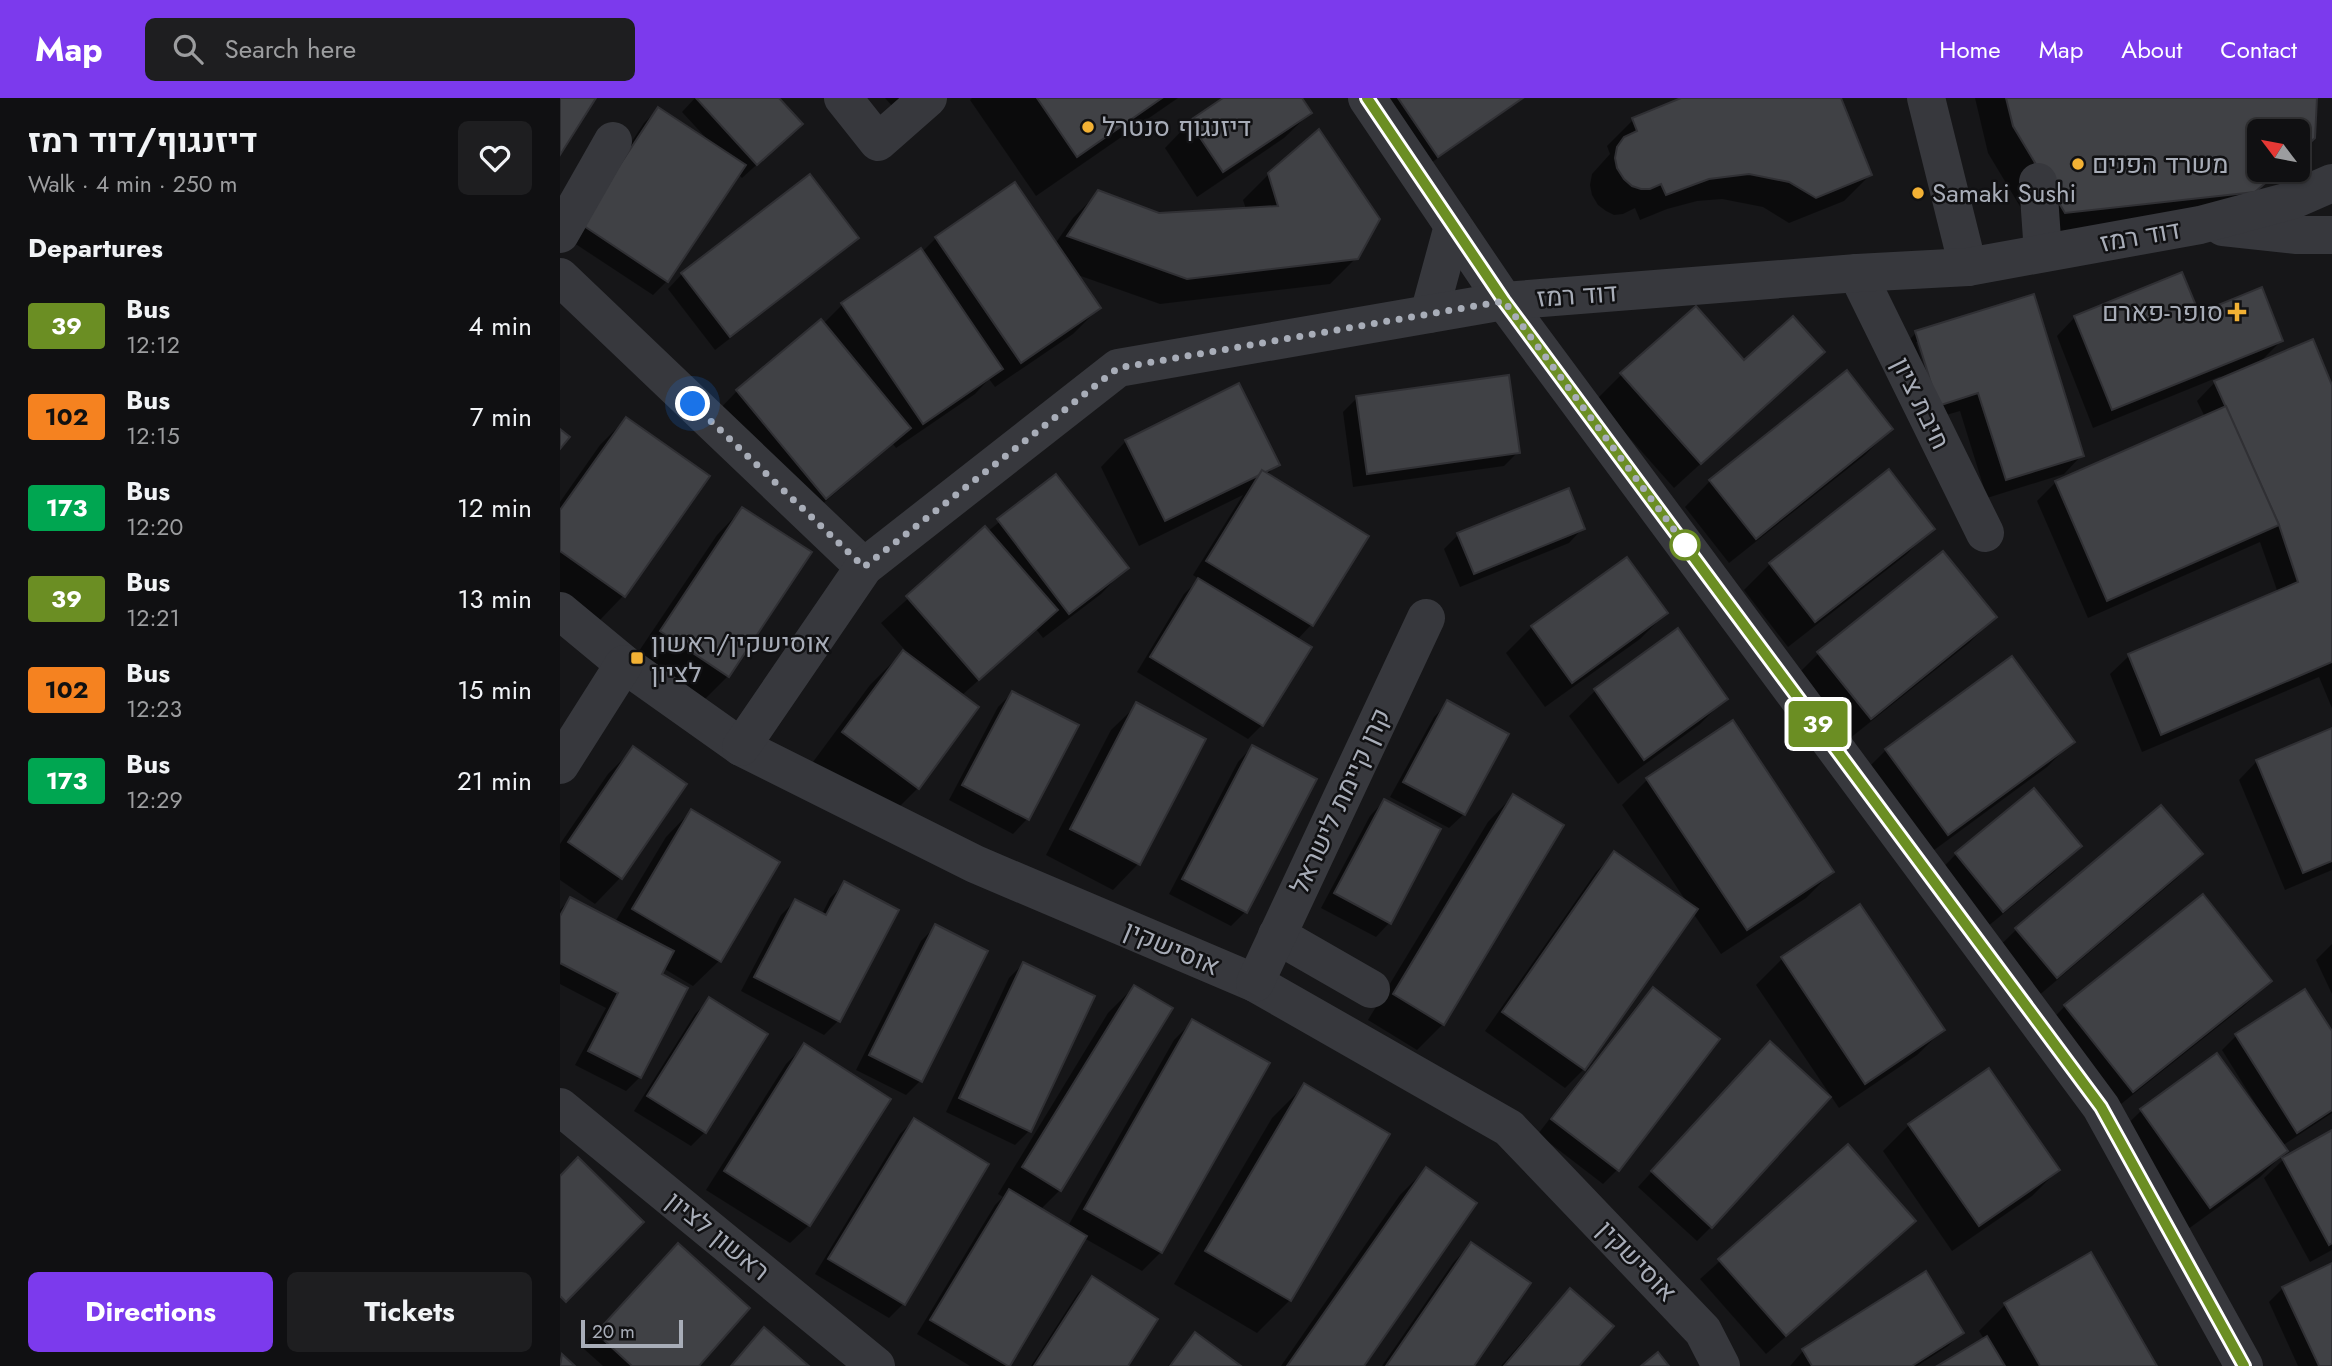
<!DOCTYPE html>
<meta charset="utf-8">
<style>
:root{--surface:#101012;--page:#1e1e20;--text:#f1f3f6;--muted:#9c9d9f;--line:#303032;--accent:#7c3aed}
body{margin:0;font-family:Jost,Heebo,sans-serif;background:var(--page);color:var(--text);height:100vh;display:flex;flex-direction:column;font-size:26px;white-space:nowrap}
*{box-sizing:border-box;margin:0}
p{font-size:23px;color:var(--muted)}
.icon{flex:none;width:38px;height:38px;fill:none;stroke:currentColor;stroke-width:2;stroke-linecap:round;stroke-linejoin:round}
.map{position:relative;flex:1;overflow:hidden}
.side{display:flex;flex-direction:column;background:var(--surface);width:560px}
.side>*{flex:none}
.badge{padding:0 14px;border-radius:5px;font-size:24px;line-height:46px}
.needle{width:46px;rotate:302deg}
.controls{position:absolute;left:1687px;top:21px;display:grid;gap:14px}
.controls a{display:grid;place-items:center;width:63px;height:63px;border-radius:10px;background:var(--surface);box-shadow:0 2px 5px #0004,0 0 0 2px var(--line);font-size:35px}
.scale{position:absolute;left:21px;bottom:18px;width:102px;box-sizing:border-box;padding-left:7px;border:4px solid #a8adb8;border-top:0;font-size:19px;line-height:24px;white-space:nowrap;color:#a8adb8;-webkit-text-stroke:5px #111113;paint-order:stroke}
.you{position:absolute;width:35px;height:35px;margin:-18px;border:5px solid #fff;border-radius:50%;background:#1a73e8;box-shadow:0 0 0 10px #1a73e833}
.map>.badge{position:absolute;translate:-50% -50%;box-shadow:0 0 0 4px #fff}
h2{padding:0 28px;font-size:26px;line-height:63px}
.round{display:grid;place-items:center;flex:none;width:74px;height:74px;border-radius:10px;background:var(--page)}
.head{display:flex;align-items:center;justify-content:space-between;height:119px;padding:0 28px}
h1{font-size:33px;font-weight:700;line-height:52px}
.button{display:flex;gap:14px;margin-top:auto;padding:14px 28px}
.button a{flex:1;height:80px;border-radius:10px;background:var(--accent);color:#fff;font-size:28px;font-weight:700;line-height:80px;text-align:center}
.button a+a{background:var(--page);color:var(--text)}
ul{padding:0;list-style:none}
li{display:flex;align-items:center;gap:21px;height:91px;padding:0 28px}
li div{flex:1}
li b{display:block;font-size:26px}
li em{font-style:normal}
li .badge{min-width:77px;font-weight:700;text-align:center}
header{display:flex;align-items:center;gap:42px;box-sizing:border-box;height:98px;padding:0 35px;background:var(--accent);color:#fff}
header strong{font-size:33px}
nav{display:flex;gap:38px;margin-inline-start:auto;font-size:24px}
.search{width:490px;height:63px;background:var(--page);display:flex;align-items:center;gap:18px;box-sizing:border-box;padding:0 24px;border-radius:10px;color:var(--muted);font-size:26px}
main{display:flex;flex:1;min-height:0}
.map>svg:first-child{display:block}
</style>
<header>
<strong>Map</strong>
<div class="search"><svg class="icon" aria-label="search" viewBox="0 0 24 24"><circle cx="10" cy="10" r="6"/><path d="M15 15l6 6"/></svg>Search here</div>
<nav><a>Home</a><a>Map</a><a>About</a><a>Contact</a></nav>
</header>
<main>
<section class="side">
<div class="head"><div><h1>דיזנגוף/דוד רמז</h1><p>Walk · 4 min · 250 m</p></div><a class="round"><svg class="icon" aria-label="heart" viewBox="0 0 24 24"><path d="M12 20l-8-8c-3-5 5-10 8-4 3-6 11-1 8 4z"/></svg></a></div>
<h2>Departures</h2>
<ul>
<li><span class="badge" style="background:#6b8e23;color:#fff">39</span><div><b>Bus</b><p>12:12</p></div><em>4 min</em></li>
<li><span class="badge" style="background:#f58220;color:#111">102</span><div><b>Bus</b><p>12:15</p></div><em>7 min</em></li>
<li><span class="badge" style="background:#00a651;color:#fff">173</span><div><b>Bus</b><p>12:20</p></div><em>12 min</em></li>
<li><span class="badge" style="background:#6b8e23;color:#fff">39</span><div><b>Bus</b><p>12:21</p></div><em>13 min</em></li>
<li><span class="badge" style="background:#f58220;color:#111">102</span><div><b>Bus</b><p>12:23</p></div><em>15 min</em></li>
<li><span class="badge" style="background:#00a651;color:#fff">173</span><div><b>Bus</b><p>12:29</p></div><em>21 min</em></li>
</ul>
<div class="button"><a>Directions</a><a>Tickets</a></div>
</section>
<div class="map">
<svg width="1772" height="1268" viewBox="0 0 1772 1268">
<rect width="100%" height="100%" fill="#161618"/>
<g fill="#0007" fill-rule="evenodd">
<path d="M135,0h82l9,40 -44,40 -4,-4 -71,107 -14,14 -85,-56 76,-116 14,-14 49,30 -25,-27z"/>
<path d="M325,0h19l-11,9z"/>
<path d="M412,0h206l-142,98 -66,-96z"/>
<path d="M666,0h74l10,15 -26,25 -87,59 -32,-49 25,-26z"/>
<path d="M822,0h142l-96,67z"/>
<path d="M1126,0h153l31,77 -26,26 -55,22 -26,-16 -41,-8 -25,2 -30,8 -27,11 -5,-12 -12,6 -9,1 -8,-4 -8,-6 -6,-10 -2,-10 2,-11 18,-20 -3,-8 26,-26z"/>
<path d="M1415,0h340l-2,40 -15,15v-22h-39v39h21l-53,47 -188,21 -51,-85z"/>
<path d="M709,76l87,84 -26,26 -170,20 -85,-30 24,34 -26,26 -78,53 -6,-8 -14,15 -79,54 -3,-4 -93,79 -88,-106 25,-26 86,-67 19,-19 78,-54 1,2 15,-15 119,6 18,-26 26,-26 60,23 87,-6 -3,-9z"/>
<path d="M296,140l-14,14 -127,98 -47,-61 14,-15z"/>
<path d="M1473,198l49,159 -18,19 -77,24 -27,-87 -41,12 -22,-71 19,-19zM1356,244h4l22,72 -4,1z"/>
<path d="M1638,217l83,26 -23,23 54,-23 20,49v318l-13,-31 -177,75 -32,-78 19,-18 149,-63 -18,-51 -172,76 -51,-117 19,-19 149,-65 -8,-16 24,-25 -128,52 -36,-92 18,-19z"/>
<path d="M1263,254l-149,136 -78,-88 26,-26z"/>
<path d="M797,300l161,54 -14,14 -151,21 -10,-75z"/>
<path d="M66,321l82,58 -85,119 -25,26 -38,-27v-93l40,-57z"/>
<path d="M1331,331l-26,26 -136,108 -44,-56 25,-26z"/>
<path d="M566,343l151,23 -10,11 99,61 -55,89 -14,15 -35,85 -14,14 -111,-67 47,-78 15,-15 -6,-4 50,-80 -104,51 -38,-79z"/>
<path d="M1329,374l43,56 -25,26 -119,93 -44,-57 26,-26z"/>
<path d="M496,378l70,92 -25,26 -58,44 -7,-9 -75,67 16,11 -59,81 -33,33 -75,-55 60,-81 35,-35 -24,-27 104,-94 2,3z"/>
<path d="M182,411l-14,167 -26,26 -67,-45 82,-122z"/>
<path d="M1023,430l-14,15 -109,44 -16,-38 14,-14z"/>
<path d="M1106,515l-26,26 -95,68 -39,-54 26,-26z"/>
<path d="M1435,519l-26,26 -125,100 -51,-64 26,-26z"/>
<path d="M1117,533l49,67 -26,26 -82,60 -49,-68 26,-25z"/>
<path d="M452,595l64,33 -49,93 -14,15 -64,-34 49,-93z"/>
<path d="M888,605l16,111 -15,14 -59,-31 44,-80z"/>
<path d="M577,607l1,159 -25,26 -67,-35 65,-125z"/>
<path d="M1772,632v140l-47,20 -46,-110 18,-19z"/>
<path d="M1513,643l-26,26 -125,92 -62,-83 26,-26z"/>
<path d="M692,649l63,33 -70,132 -14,14 -62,-32 69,-132z"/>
<path d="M73,651l52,35 -65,94 -25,26 -35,-24v-36l48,-70z"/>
<path d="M1088,681l184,93 -26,26 -85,56 -28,-41 -109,156 -19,19 -80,-57 111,-159 18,-18 74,50 -66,-99z"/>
<path d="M953,698l-70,228 -26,26 -49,-30 120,-198z"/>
<path d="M824,703l6,121 -14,15 -55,-29 49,-92z"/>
<path d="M1601,709l40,47 -26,26 -145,123 -40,-48 26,-25z"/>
<path d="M131,713l28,150 -26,25 -30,-18 -23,109 -14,14 -51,-26 31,-57 -46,-24v-74l10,-11 45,23 51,-85z"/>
<path d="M1520,748l-26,26 -78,64 -45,-56 25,-26z"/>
<path d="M285,785l-7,138 -14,14 -83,-44 40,-76 14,-14 27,13 8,-16z"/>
<path d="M1300,808l83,124 -26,25 -78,53 -83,-123 26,-26z"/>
<path d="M375,829l-15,154 -14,14 -50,-25 65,-129z"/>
<path d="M1772,846v50l-16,-34z"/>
<path d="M463,866l6,167 -14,14 -69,-33 63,-134z"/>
<path d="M1710,883l-26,25 -138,110 -66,-84 25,-26z"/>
<path d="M574,889l-74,203 -20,20 28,16 106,-186 19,-19 -32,231 -19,19 -58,-33 -76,128h-38l-53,-32 78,-129 8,-8 -5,-3 110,-181z"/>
<path d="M1093,891l65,50 -101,131 -14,14 -65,-50 101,-131z"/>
<path d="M1745,893l27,44v78l-50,33 4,5 -26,26 -76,55 -69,-96 26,-25 76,-56 41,57 2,-1 -38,-61 14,-14z"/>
<path d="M149,902l-4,132 -14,14 -57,-35 61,-97z"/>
<path d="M244,948l5,179 -19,18 -84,-53 80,-126z"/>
<path d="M1196,959l-45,170 -14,14 -59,-54z"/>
<path d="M745,987l-15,215 -33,33 -83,-49 98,-166z"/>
<path d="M354,1022l-11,184 -14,14 -74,-44 85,-140z"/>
<path d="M1349,1027l149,45 -26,26 -80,55 -69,-100z"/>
<path d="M1772,1034v118l-22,12 -46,-84 19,-18z"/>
<path d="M1287,1049l48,93 -129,114 -66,-75z"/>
<path d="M866,1071l-64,197h-81l119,-171z"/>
<path d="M911,1146l1,122h-90l71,-103z"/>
<path d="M1530,1157l65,111h-215l44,-27 -5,-8 26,-26z"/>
<path d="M104,1161l33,107h-94l-20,-18z"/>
<path d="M1772,1167v101h-34l-29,-64 14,-14z"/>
<path d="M1366,1176l36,58 -14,14 -31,20h-127l13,-15z"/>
<path d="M532,1181l33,87h-94l47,-73z"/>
<path d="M1011,1193l6,75h-76l37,-42z"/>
<path d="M635,1237l43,31h-70z"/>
</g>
<g fill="#404145" stroke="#303034" stroke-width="2">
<path d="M0,0h36l-36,57z"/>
<path d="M136,0h83l24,26 -46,41z"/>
<path d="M477,0h125l-85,59z"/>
<path d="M663,0h79l10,15 -89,59 -34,-51z"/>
<path d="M838,0h125l-85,59z"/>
<path d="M1121,0h160l31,77 -56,23 -27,-16 -40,-8 -40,5 -43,16 -5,-11 -11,5h-9l-9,-3 -8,-7 -7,-11 -2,-10 2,-11 7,-10 13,-6 -5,-13z"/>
<path d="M1446,0h311l-2,40 -17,16v-23h-39v39h21l-25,22 -190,21 -52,-87z"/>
<path d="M98,9l88,58 -78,117 -87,-58z"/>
<path d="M759,31l61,90 -22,40 -171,20 -120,-43 31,-46 61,23 119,-7 -10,-33z"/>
<path d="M250,76l49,64 -129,99 -49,-64z"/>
<path d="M455,84l86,126 -80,55 -86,-126z"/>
<path d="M361,150l82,121 -80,55 -82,-121z"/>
<path d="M1622,174l17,41 63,-26 21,54 -171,69 -38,-94z"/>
<path d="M1474,196l50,162 -78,24 -28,-87 -40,13 -23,-75z"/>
<path d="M1136,208l48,54 49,-44 32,36 -124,112 -81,-91z"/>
<path d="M261,221l90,109 -85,71 -90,-109z"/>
<path d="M1753,241l19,46v277l-171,73 -33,-81 170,-72 -19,-57 -65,-144z"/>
<path d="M1287,272l46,59 -137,110 -47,-59z"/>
<path d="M949,277l11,78 -153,21 -11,-78z"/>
<path d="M679,285l41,82 -115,56 -40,-81z"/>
<path d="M1666,308l53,119 -172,76 -52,-120z"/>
<path d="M66,319l84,59 -85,121 -65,-46v-41z"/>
<path d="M0,331l10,8 -10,12z"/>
<path d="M1329,371l46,60 -120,93 -46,-59z"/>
<path d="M702,372l107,66 -56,90 -107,-65z"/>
<path d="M496,376l73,94 -60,46 -72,-95z"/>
<path d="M1009,390l16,41 -111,45 -17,-41z"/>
<path d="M182,409l70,45 -83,125 -69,-46z"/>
<path d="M425,428l73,84 -79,70 -73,-84z"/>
<path d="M1383,453l54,66 -126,102 -54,-67z"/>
<path d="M1067,459l41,56 -96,70 -41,-57z"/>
<path d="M638,480l114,69 -49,79 -113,-69z"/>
<path d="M1118,530l50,71 -84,61 -50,-71z"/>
<path d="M343,552l76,57 -60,82 -77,-57z"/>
<path d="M1452,558l63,86 -127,93 -63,-86z"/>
<path d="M452,593l67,34 -50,95 -67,-35z"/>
<path d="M887,602l62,34 -44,81 -62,-33z"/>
<path d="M576,604l70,37 -66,126 -70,-36z"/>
<path d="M1173,622l101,152 -87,58 -101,-152z"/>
<path d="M1772,630v133l-29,12 -47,-113z"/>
<path d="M692,647l65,34 -70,134 -65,-34z"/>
<path d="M73,648l54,38 -65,95 -54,-37z"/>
<path d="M1474,690l48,58 -79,66 -48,-59z"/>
<path d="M953,696l51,31 -120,200 -51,-31z"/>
<path d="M824,701l57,30 -50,95 -57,-31z"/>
<path d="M1601,707l42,49 -146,124 -42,-50z"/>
<path d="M131,711l89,53 -59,100 -89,-53z"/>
<path d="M1054,753l84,58 -113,161 -83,-58z"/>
<path d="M284,783l55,29 -59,112 -86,-45 41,-78 31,16z"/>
<path d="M1643,796l69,87 -139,111 -69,-87z"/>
<path d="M10,799l104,54 -12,23 26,14 -47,90 -53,-27 30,-58 -58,-30v-47z"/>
<path d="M1300,806l85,126 -80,54 -84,-127z"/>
<path d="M375,826l53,27 -66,131 -53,-27z"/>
<path d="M463,864l72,34 -64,136 -72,-34z"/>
<path d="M574,887l39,23 -112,183 -39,-24z"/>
<path d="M1093,889l67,52 -101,132 -68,-52z"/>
<path d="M1745,891l27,42v79l-35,23 -62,-99z"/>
<path d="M149,899l59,37 -62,99 -59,-37z"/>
<path d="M632,921l78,44 -108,190 -78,-44z"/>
<path d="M1210,943l61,56 -119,131 -61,-57z"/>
<path d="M244,945l87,56 -81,127 -86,-55z"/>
<path d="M1657,955l71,98 -78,57 -70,-99z"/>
<path d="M1429,970l71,102 -81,56 -71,-102z"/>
<path d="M744,985l86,51 -99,167 -86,-50z"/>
<path d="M354,1020l75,46 -84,141 -77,-46z"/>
<path d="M1772,1032v113l-3,2 -47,-87z"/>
<path d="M1288,1046l68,77 -130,115 -68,-77z"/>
<path d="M18,1059l66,65 -78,80 -6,-6v-120z"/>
<path d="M866,1069l51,36 -113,163h-77z"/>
<path d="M449,1091l78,47 -77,130h-2l-78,-46z"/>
<path d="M911,1144l60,41 -57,83h-88z"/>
<path d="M118,1145l72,65 -51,58h-67l-36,-33z"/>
<path d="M1531,1154l66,114h-117l-36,-63z"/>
<path d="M1772,1165v103h-13l-37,-79z"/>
<path d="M1366,1173l38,62 -52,33h-100l-10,-17z"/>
<path d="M532,1178l66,43 -30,47h-94z"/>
<path d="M1010,1190l44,38 -35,40h-75z"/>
<path d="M204,1229l45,39h-78z"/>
<path d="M635,1234l46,34h-71z"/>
<path d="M1427,1238l18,30h-68z"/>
<path d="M1098,1254l11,14h-28z"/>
<path d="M2,1256l13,12h-15z"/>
</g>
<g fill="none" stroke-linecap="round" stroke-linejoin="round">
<g stroke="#37383d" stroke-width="38">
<path d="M283,0l35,44 50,-44"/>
<path d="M807,0l137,203 597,806 143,259"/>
<path d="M1366,0l42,169"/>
<path d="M1478,84l5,71"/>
<path d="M1663,129l74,8h35"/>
<path d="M0,136l53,-93"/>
<path d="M1297,175l128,260"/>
<path d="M0,179l304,290"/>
<path d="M869,216l24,-88"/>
<path d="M0,513l64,53 117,83 234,117 280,119 254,145 194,203 18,35"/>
<path d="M181,649l123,-180 254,-199 386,-67 353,-28 111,-6 232,-42 93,-25 39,-17"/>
<path d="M0,667l64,-101"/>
<path d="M717,837l94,54"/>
<path d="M695,885l171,-365"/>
<path d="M0,1009l316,259"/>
</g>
</g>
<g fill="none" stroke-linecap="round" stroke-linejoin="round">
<g stroke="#fff" stroke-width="16">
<path id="line" d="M807,0l137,203 597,806 143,259"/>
</g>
<use href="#line" stroke="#6b8e23" stroke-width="10"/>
<path stroke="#a8adb8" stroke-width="7" stroke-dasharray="0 12.6" d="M133,306l171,163 254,-199 386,-67 183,246 -2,-2"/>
</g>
<g fill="#f2b134" stroke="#111113" stroke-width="2.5">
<circle cx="528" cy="29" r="7"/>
<circle cx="1518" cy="66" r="7"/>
<circle cx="1358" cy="95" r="7"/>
<path d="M1673.5 203.5h7v7h7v7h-7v7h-7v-7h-7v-7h7z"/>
<rect x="70" y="553" width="14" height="14" rx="3.5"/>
</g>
<circle fill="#fff" stroke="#6b8e23" stroke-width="3.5" cx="1125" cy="447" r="14"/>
<g text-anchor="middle" stroke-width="5" stroke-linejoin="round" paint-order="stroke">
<g font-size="26" fill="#a8adb8" stroke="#111113" text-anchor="start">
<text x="542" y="38">דיזנגוף סנטרל</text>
<text x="1532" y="75">משרד הפנים</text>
<text x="1372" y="104">Samaki Sushi</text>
<text x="1663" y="223" text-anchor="end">סופר-פארם</text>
<text x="91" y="554">אוסישקין/ראשון<tspan x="91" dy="30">לציון</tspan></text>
</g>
<g font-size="26" fill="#a8adb8" stroke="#111113">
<text transform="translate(1580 138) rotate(-10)" y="9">דוד רמז</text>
<text transform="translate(1017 197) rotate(-4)" y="9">דוד רמז</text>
<text transform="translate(1361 305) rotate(64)" y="9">חיבת ציון</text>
<text transform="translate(780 703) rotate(-65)" y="9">קרן קיימת לישראל</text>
<text transform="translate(612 850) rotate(23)" y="9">אוסישקין</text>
<text transform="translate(158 1138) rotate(39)" y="9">ראשון לציון</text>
<text transform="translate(1077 1163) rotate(46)" y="9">אוסישקין</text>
</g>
</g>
</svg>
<div class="controls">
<a><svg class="needle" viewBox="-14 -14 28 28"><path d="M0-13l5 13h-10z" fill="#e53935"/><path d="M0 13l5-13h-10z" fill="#9c9d9f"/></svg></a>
</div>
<div class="scale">20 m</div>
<div class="you" style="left:133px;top:306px"></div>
<b class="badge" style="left:1258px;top:626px;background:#6b8e23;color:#fff">39</b>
</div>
</main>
